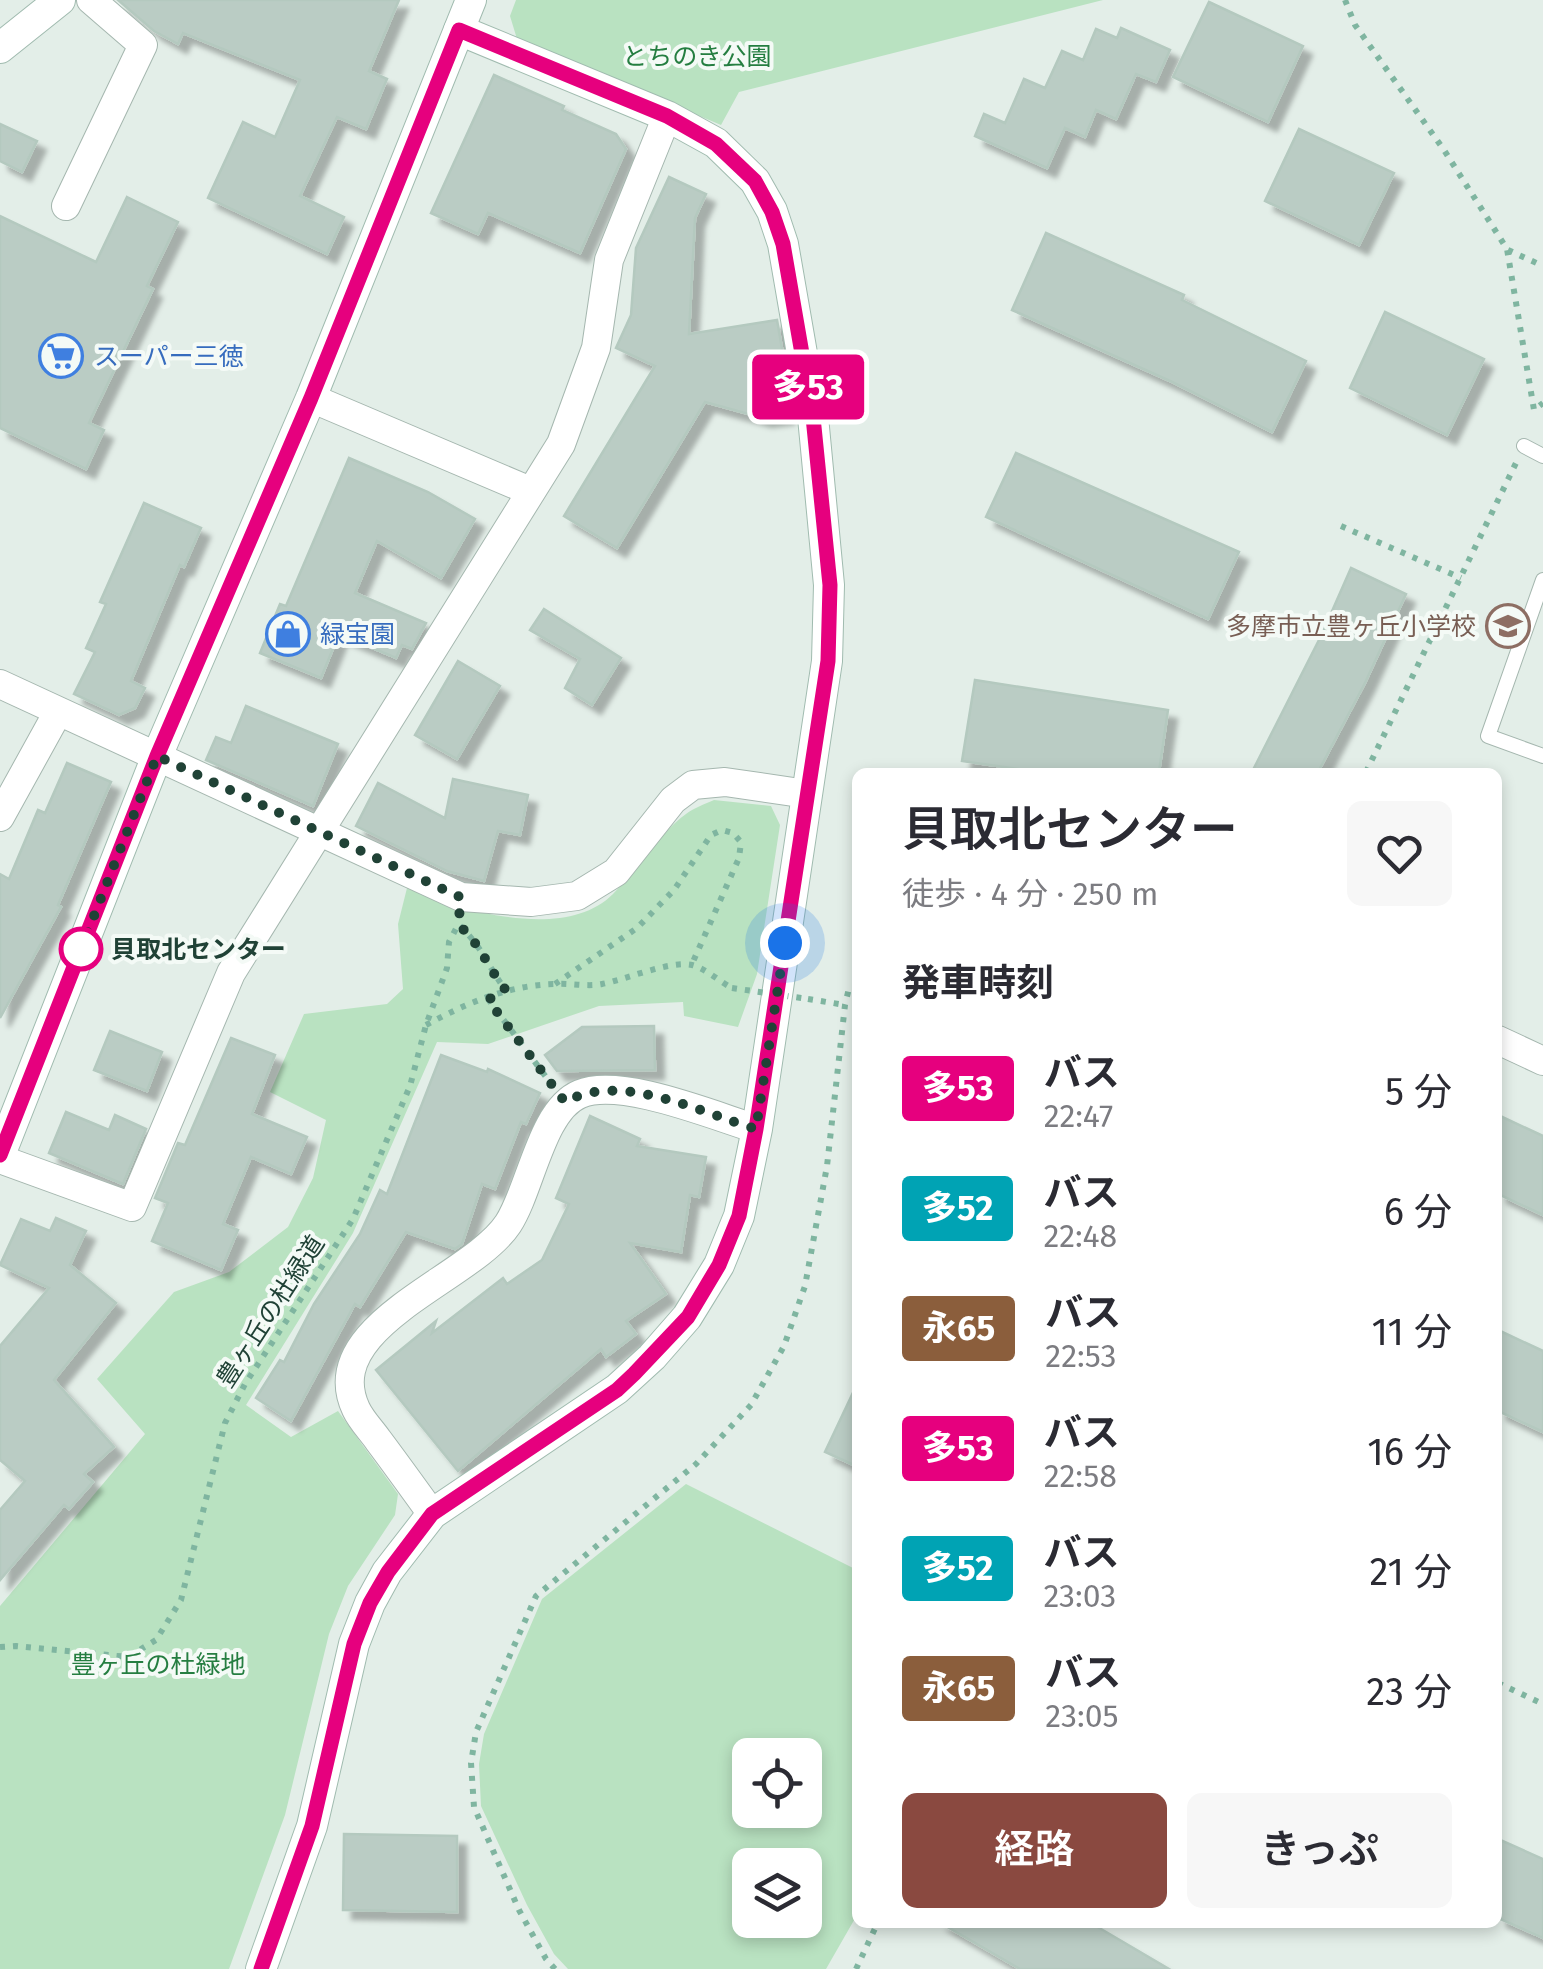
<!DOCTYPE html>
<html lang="ja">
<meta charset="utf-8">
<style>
:root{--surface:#fff;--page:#f7f7f7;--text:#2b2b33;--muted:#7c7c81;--accent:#8a4940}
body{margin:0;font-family:"Fira Sans","Noto Sans JP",sans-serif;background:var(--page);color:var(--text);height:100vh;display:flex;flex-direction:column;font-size:38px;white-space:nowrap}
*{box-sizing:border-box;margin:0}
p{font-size:32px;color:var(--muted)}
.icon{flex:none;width:55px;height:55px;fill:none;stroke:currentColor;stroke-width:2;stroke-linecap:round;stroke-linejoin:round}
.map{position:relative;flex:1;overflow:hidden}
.drawer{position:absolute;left:852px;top:768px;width:650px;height:1160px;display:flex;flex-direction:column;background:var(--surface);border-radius:15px;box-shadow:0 5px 15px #0003}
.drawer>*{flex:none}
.badge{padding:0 20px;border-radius:8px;font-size:35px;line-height:65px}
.buttons{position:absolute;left:732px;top:1738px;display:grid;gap:20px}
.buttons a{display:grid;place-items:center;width:90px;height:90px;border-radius:15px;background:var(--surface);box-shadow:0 5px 15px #0003;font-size:50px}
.you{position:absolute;width:50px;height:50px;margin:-25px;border:8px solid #fff;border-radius:50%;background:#1a73e8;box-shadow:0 0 0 15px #1a73e833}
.map>.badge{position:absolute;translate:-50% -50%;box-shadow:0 0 0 5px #fff}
h2{padding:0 50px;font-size:38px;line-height:90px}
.round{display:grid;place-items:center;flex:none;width:105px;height:105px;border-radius:15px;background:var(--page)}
.headline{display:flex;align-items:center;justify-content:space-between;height:170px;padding:0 50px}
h1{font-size:48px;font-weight:600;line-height:75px}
.action{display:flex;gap:20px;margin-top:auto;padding:20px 50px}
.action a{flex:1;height:115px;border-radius:15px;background:var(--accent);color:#fff;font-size:40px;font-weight:600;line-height:115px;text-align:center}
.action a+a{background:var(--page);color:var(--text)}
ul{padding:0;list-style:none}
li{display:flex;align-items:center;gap:30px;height:120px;padding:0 50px}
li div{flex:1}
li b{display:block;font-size:38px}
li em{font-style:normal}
li .badge{min-width:110px;font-weight:700;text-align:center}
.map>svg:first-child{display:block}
</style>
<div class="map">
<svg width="1543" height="1969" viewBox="0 0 1543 1969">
<defs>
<filter id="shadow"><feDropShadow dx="9" dy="9" stdDeviation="2.5" flood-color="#0004"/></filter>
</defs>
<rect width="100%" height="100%" fill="#e3eee8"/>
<g fill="#b9e2c1" fill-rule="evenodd">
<path d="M516,0h587l-364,92 -18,33 -204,-86 -7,-23z"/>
<path d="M714,800l57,6 9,19 -23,149 -19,53 -54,-11 -1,-14 -84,4 -111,38 -51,-2 -84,191 -107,172 45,32 47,-26 60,83 -3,21 -47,71 -19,48 -44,181 -56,154h-229v-363l145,-172 -48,-55 77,-87 55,-20 59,-45 25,-49 13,-58 -56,-28 34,-78 83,-10 16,-15 -5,-65 9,-36c54,23 158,54 206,6 24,-24 46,-61 73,-80 8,-6 19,-10 28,-14z"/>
<path d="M686,1484l171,86v345l-31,54h-258l-14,-15 -27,-49 -46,-99 -2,-42 5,-30 58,-135zM750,1755h55v55h-55zM750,1865h55v55h-55z"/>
</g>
<g fill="#baccc4" stroke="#b4c9bf" stroke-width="2.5" filter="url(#shadow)">
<path d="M118,0h281l-30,71 18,8 -21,50 -29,-12 -37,79 44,21 -17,37 -119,-56 35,-76 32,15 25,-57 -117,-47 -5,11 -24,-13z"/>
<path d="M1209,2l94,44 -35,76 -95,-45z"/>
<path d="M1121,28l49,22 -14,32 -20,-8 -20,45 -20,-9 -11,27 -20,-9 -18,40 -72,-32 9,-22 21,9 19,-44 21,9 17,-37 21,9 13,-31 21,9z"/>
<path d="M494,75l70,31 -2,4 54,24 10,15 -46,104 -92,-40 -10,21 -47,-21z"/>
<path d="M0,124l37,17 -15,31 -22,-11z"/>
<path d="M1299,129l95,44 -35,72 -94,-44z"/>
<path d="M669,177l37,17 -11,24 -6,116 88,-14 7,40h-4l6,55 -23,3 -58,-16 -88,146 -53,-32 91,-150 -39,-18 15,-33 5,-67z"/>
<path d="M127,197l51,25 -31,64 6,3 -64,134 15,7 -18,39 -86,-41v-212l96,46z"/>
<path d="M1046,233l138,62 -2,5 124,61 -34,71 -102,-51 -158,-71z"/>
<path d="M1385,312l99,47 -37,76 -97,-47z"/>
<path d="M1016,453l223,99 -31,67 -222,-102z"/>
<path d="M349,458l79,34 47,27 -34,59 -64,-37 -22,52 71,30 -14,26 -10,-4 -6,13 -57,-24 -18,44 -61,-25 20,-49 6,2z"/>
<path d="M144,503l57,25 -17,39 -4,-2 -49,116 14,7 -10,20 -16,7 -45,-21 21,-42 -9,-4 20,-44 -6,-2z"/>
<path d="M1351,568l55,26 -41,89 -47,89h-66l70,-138z"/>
<path d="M544,609l77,49 -29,47 -27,-17 15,-29 -50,-29z"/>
<path d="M458,661l42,25 -43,73 -42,-24z"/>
<path d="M975,680l193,30 -9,62h-121l-76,-11z"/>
<path d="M246,706l92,38 -25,62 -107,-46 10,-23 15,6z"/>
<path d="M67,763l44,19 -53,123 3,2 -61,111v-144l9,5 29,-69 7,3z"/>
<path d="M453,779l75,16 -8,40 -22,-4 -14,50 -37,-10 -91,-45 22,-43 67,35z"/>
<path d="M654,1026l1,44 -98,1 -12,-16 37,-28z"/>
<path d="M110,1031l52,21 -15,39 -53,-21z"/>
<path d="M231,1038l44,17 -23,59 55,23 -16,37 -40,-17 -28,67 15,6 -17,40 -69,-29 16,-38 -13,-5 23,-55 7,2z"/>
<path d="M441,1055l46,17 1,-3 52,24 -14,31 -5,-2 -26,67 -13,-5 -20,60 -7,5 -49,-17 -46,75 -5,-3 -64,117 -35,-23 24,-38 4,2 30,-58 46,-70 20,-44 7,4z"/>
<path d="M66,1112l43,18 6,-15 31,14 -23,55 -74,-31z"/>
<path d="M1498,1115l45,21v79l-45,-21z"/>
<path d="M590,1116l50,23 -3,7 69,11 -7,40 -9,-2 -9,57 -51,-9 36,51 -40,27 10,13 -30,23 -5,-8 -143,122 -82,-101 60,-49 -4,12 71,-55 4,6 35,-24 27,-56 -13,-6z"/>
<path d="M56,1218l30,13 -16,34 46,38 -62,77 60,67 -30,27 9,8 -24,27 -5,-4 -64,75v-70l25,-29 -25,-21v-114l49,-58 -49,-23 21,-46 29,12z"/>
<path d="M1498,1330l45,21v81l-45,-21z"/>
<path d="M858,1382v85l-33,-15z"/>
<path d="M344,1834l113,2v76l-114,-2z"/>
<path d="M1498,1839l45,20v79l-45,-20z"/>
<path d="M939,1922h150l80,47h-149z"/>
</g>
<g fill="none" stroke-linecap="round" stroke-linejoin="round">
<g stroke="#a5b7af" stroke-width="16">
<g id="lane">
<path d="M1524,446l19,10"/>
<path d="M1543,580l-55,156 55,20"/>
</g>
</g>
<g stroke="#a5b7af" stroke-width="30">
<g id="street">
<path d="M66,206l77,-161 -52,-45"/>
<path d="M311,398l219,93"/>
<path d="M0,684l461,213 70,5 46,-6 39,-24 57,-72 20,-15 32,-3 82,12"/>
<path d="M0,817l58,-105"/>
<path d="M1498,1040l45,21"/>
<path d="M0,1159l132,48 99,-234 330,-529 35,-96 13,-88 58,-144"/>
<path d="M432,1514c-18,-25 -36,-50 -54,-74 -7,-10 -17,-20 -22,-31 -39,-84 115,-129 152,-185 23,-35 33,-114 72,-130 41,-17 134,22 177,35"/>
</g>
</g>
<g stroke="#a0bbaf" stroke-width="32">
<g id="secondary">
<path d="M0,48l60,-48"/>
<path d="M0,1155l157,-399 154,-358 160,-398"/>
<path d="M261,1969l51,-143 42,-182 16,-41 17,-31 45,-58 185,-125 35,-32 35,-40 32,-52 20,-49 18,-87 70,-468 2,-76 -16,-168 -30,-173 -11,-33 -17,-30 -39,-38 -49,-27 -208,-86"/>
</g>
</g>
<g stroke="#7fb5a0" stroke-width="6" stroke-dasharray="5 8" stroke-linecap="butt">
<path d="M1345,0l10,25 89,125 63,99 27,161 9,-7"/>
<path d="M1508,250l35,16"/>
<path d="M1341,526l120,52"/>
<path d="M1366,772l150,-309"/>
<path d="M460,926c23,22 27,39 45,63"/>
<path d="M555,984l82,-56 37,-38 37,-55 11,-5 11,3 8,9 -2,16 -47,106"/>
<path d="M488,999l61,82"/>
<path d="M808,999l37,6"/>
<path d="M426,1025c41,-22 82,-40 130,-41 15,-1 31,3 46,0 22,-4 69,-24 90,-19 13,3 28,17 40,23"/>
<path d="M0,1647l16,-1 112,11 28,-17 25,-40 44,-177 20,-39 108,-165 57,-133 16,-61 21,-57 2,-26 10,-19"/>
<path d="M1498,1683l45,21"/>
<path d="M555,1969l-9,-10 -27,-49 -45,-103 -3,-44 5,-31 60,-136 160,-132 55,-59 33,-59 21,-60 22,-120 18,-161 4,-17 9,1"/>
<path d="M856,1969l22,-47"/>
</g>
<use href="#lane" stroke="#fff" stroke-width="14"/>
<use href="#street" stroke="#fff" stroke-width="28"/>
<use href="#secondary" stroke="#fff" stroke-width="30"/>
<path stroke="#7fb5a0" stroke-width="6" stroke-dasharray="5 8" stroke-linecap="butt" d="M732,988l76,11"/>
</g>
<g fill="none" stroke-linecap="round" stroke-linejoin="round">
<g stroke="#fff" stroke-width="22">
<path id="line" d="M0,1155l157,-399 154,-358 148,-368 208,86 49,28 39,37 17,31 11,32 30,173 17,168 -2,76 -72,468 -17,87 -20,49 -31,52 -54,57 -17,16 -185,124 -44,58 -18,31 -16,41 -42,182 -51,143"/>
</g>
<use href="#line" stroke="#e6007e" stroke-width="15"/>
<path stroke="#204236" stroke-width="10" stroke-dasharray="0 18" d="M81,949l76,-193 303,141 -1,28c24,23 27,40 46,64l-17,11 77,102c56,-31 134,10 191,27l29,-186"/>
</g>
<defs>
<g id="supermarket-ring" transform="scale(2.25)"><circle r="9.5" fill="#f4faf6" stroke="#3f7fe0" stroke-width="1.5"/><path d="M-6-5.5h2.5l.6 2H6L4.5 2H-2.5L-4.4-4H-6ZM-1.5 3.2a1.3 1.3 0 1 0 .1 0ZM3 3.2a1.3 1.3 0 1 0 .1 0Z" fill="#3f7fe0"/></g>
<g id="school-ring" transform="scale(2.25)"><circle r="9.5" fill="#f4faf6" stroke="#8d6e63" stroke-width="1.5"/><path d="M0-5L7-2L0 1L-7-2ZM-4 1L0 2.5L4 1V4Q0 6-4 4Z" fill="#8d6e63"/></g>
<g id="shop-ring" transform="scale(2.25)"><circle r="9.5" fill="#f4faf6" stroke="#3f7fe0" stroke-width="1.5"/><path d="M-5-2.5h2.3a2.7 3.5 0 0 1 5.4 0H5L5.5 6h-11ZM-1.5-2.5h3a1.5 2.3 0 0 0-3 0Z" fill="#3f7fe0"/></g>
</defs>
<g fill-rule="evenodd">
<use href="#supermarket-ring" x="61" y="356"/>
<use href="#school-ring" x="1508" y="626"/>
<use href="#shop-ring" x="288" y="634"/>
</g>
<circle fill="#fff" stroke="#e6007e" stroke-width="5" cx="81" cy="949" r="20"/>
<g text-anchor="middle" stroke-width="8" stroke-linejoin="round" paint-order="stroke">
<g font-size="25" fill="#257e41" stroke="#f4faf6">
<text x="697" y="65">とちのき公園</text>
<text x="158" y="1673">豊ヶ丘の杜緑地</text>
</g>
<g font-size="25" fill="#366cbe" stroke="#f4faf6" text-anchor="start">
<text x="94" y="365">スーパー三徳</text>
<text x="320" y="643">緑宝園</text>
</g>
<g font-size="25" fill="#785e54" stroke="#f4faf6" text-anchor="end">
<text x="1476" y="635">多摩市立豊ヶ丘小学校</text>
</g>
<g font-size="25" font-weight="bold" fill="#204236" stroke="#f4faf6" text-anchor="start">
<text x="111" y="958">貝取北センター</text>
</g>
<g font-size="25" fill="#204236" stroke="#f4faf6">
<text transform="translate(270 1311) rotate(-57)" y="9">豊ヶ丘の杜緑道</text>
</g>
</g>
</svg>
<div class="buttons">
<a><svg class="icon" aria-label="locate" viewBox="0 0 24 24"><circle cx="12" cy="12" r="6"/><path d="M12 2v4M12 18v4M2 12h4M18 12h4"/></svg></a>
<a><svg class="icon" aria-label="layers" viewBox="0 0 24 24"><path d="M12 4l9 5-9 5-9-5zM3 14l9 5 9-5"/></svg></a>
</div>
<div class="you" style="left:785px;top:943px"></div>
<b class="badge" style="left:808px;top:387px;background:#e6007e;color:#fff">多53</b>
<section class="drawer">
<div class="headline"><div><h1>貝取北センター</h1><p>徒歩 · 4 分 · 250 m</p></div><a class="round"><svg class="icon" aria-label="heart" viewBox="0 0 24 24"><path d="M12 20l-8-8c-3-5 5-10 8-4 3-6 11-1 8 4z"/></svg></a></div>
<h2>発車時刻</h2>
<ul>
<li><span class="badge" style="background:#e6007e;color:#fff">多53</span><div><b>バス</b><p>22:47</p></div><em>5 分</em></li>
<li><span class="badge" style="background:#00a3b4;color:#fff">多52</span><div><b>バス</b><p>22:48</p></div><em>6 分</em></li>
<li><span class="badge" style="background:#8b5e3c;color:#fff">永65</span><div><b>バス</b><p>22:53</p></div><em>11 分</em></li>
<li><span class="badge" style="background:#e6007e;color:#fff">多53</span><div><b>バス</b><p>22:58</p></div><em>16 分</em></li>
<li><span class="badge" style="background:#00a3b4;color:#fff">多52</span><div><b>バス</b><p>23:03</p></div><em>21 分</em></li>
<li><span class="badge" style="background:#8b5e3c;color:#fff">永65</span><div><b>バス</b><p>23:05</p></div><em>23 分</em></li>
</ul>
<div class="action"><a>経路</a><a>きっぷ</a></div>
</section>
</div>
